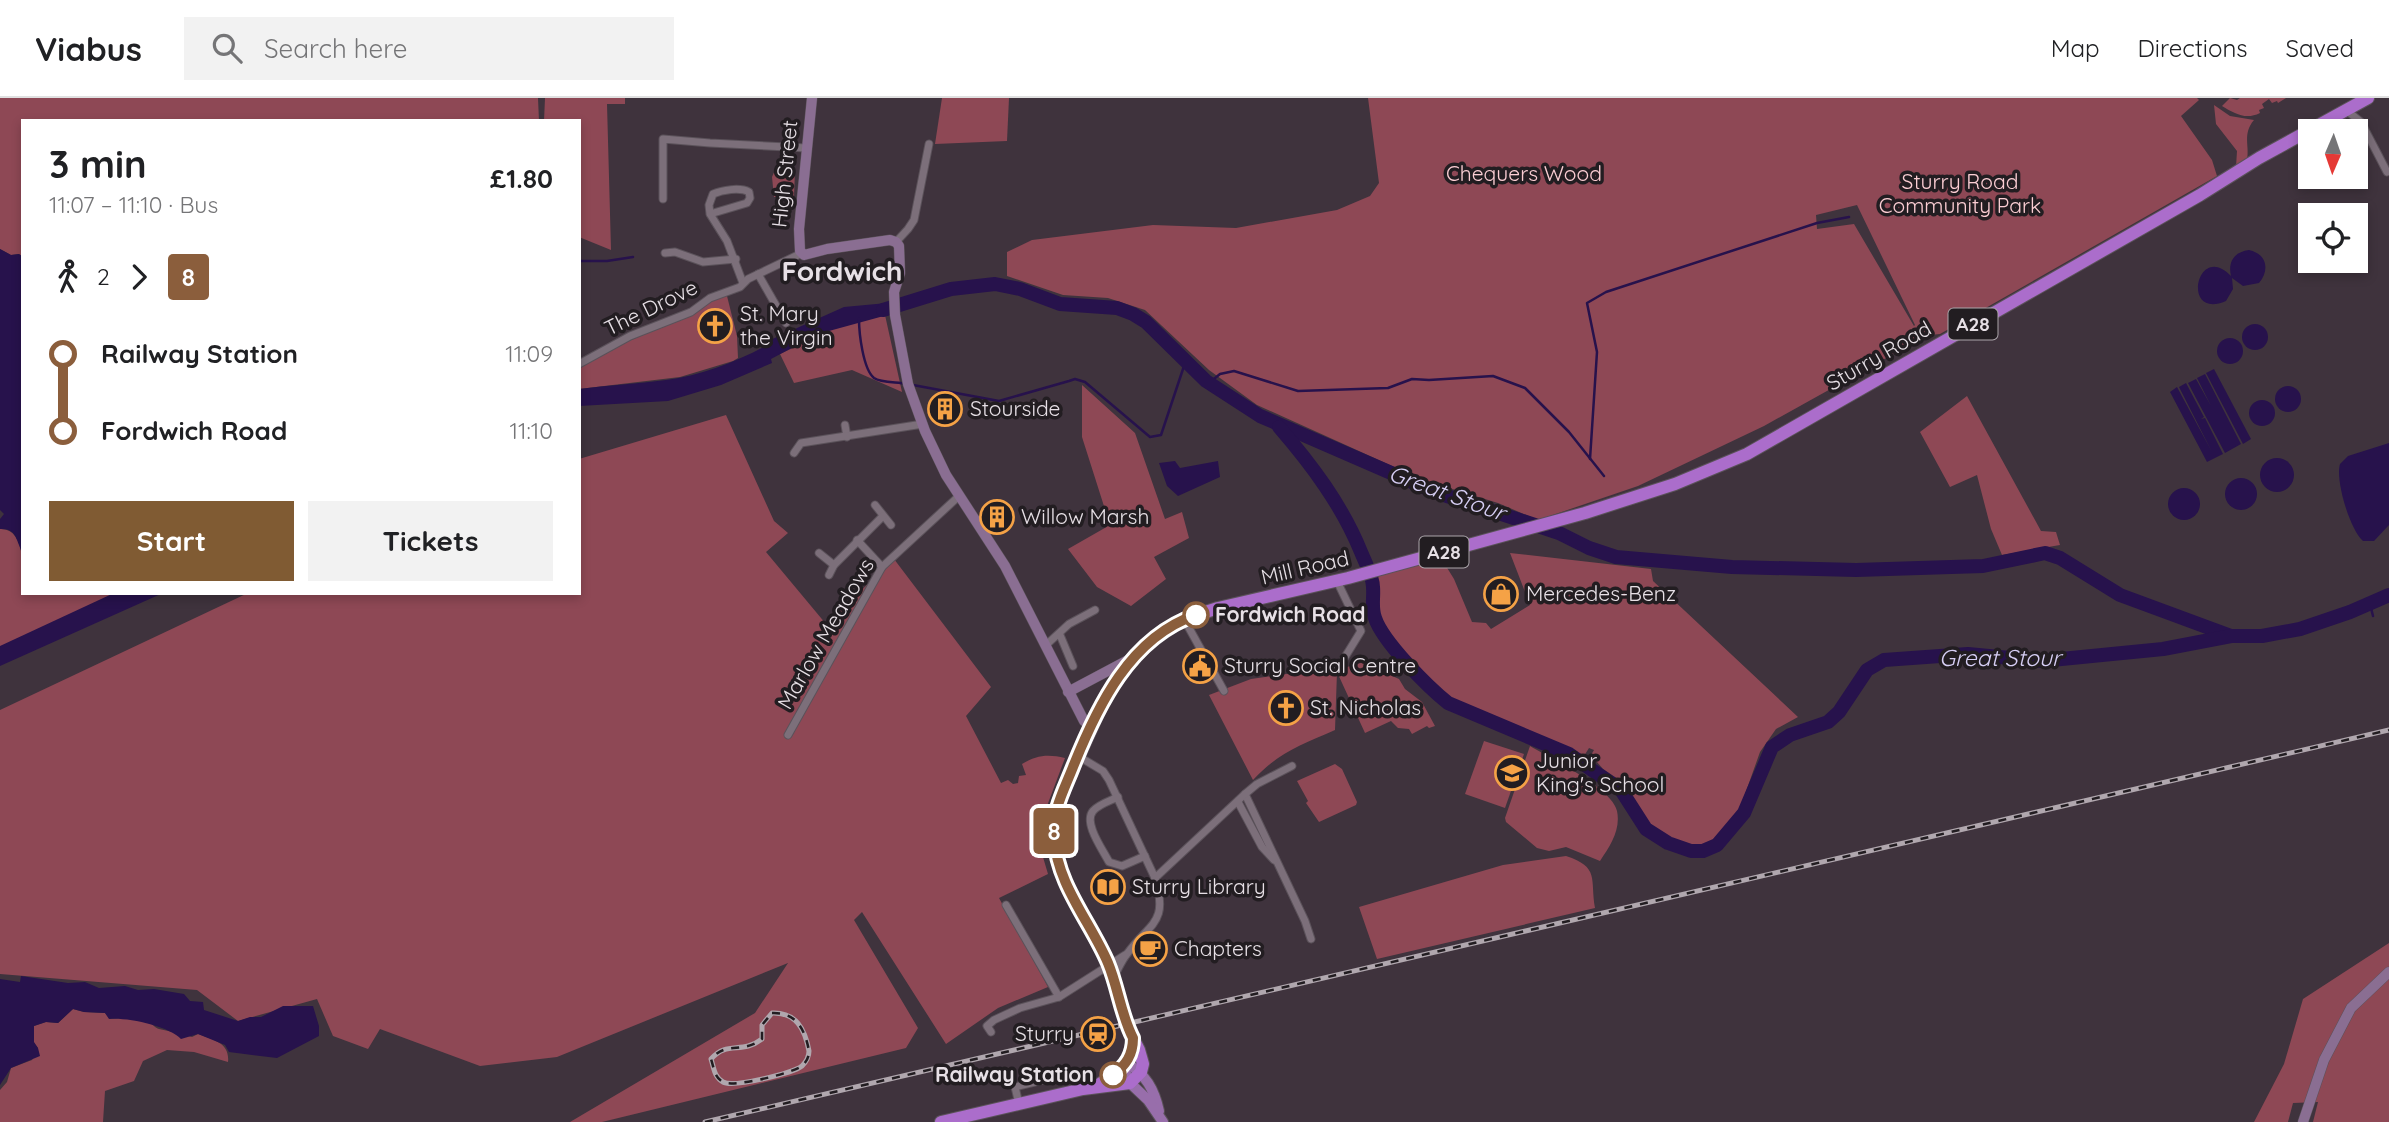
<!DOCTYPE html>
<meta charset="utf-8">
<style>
:root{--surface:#fff;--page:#f2f2f2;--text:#202124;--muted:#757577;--line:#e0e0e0;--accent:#805b33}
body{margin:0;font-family:Quicksand,sans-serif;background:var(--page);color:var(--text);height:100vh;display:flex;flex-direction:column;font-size:26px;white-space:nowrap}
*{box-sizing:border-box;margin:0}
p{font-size:23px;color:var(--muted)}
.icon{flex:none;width:38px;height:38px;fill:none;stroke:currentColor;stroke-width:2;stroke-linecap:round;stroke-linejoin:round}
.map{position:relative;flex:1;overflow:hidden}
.side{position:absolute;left:21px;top:21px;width:560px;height:476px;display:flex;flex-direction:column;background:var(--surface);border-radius:0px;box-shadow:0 4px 10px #0003}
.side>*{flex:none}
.badge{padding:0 14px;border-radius:5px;font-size:24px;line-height:46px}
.needle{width:46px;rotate:182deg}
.fabs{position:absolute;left:2298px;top:21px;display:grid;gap:14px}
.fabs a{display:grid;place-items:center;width:70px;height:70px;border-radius:0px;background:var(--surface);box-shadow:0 4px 10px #0003;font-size:35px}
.map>.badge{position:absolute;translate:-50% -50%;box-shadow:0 0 0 4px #fff}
.legs{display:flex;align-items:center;gap:10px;height:77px;padding:0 28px;font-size:23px}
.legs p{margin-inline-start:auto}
.head{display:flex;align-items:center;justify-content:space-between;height:119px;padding:0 28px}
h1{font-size:38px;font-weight:700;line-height:52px}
.cta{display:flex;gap:14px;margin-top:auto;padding:14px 28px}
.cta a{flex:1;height:80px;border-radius:0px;background:var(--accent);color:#fff;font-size:28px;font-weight:700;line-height:80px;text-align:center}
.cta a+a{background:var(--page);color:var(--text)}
ul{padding:0 28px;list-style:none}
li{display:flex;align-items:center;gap:24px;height:77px;font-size:26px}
li i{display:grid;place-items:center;width:10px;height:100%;margin:0 9px;background:currentColor}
li i::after{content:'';width:18px;height:18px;margin:-9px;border:5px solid;border-radius:50%;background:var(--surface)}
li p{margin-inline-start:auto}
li:first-child i{background:linear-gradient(#0000 50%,currentColor 0)}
li:last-child i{background:linear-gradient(currentColor 50%,#0000 0)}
header{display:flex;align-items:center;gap:42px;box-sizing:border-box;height:98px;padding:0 35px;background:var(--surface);border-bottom:2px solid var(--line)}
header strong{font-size:33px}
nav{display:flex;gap:38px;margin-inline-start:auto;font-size:24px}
.search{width:490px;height:63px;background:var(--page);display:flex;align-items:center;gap:18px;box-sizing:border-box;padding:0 24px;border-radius:0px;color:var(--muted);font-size:26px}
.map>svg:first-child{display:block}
</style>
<header>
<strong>Viabus</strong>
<div class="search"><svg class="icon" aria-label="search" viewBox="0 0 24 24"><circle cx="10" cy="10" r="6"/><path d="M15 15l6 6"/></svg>Search here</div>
<nav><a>Map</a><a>Directions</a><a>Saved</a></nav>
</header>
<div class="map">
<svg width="2389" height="1024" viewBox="0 0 2389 1024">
<rect width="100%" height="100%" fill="#3f333d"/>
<g fill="#8e4855" fill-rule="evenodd">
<path d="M0,0h538l1,23h-516v136l-4,-3 -8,1 -11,-6z"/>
<path d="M545,0h80v6h-18l4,146 -32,-13v-116h-35z"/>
<path d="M942,0h67l-2,43 -72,3z"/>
<path d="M1368,0h829l2,2 -18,16 31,44 5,16 -277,158 -20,2 -32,21 -124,69 -126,60 -100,34 -40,-17 -75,-23 -166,-75 -48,-35 -64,-60 -37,-12 -45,-3 -56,-19v-24l25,-12 121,-15 83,3 101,-18 33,-14 9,-13zM1857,107l58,120 -1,1 -60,-102 -37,5 -1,-14z"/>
<path d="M2230,0l7,2 3,-2h46l-8,5 -1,-2 -5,2 -3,-4 -7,5 2,4 -5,2 1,3c-14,7 -25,1 -38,-7z"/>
<path d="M2214,7l16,11 24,4c-12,14 -4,26 -7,40l-11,7 1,-16 -21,-27z"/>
<path d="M776,70l19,1 -1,28h-20l-2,-20z"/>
<path d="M727,198l10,40 1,22 -5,3 -53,16 -101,12v-21l50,-27 40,-17 42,-24z"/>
<path d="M885,217l17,77 -50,-22 -58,13 -14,-29 55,-26z"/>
<path d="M1082,287l53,48 30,86 17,-7 7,26 -35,19 12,22 -35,27 -34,-19 -29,-38 42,-24 -28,-88z"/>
<path d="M1967,298l74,135 15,1 4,13 -58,10 -11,-26 -14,-54 -27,12 -30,-55z"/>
<path d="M726,317l48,106 14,12 -22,19 60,72 68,-65 97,128 -25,29 35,67 7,-3 5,4 5,-1 1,-7 7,-1 -4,-11c15,-9 26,-10 43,-6l-18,48 -7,41 8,27 -49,24 49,89 -50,21 -52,36 -84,-132 -8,8 64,108 -12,20 -304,74h-32l185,-109 33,-50 -231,94 -77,9 -100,-37 -12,20 -35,-13 -16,-37 -79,22 -41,-31 -197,-16v-264l248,-117h331v-134z"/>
<path d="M0,431c27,-1 23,45 23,64h97l-120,55z"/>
<path d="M1510,455l141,16 2,12 145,136 -22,12 -16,23 -21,59 -14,19 -19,15 -14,2 -29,-8 -22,-25 -14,-29 -24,-16 -12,-14 3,-5 -5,-2 -5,8 -132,-55c-23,-17 -74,-69 -77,-98 -2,-9 2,-16 0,-26l66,-19 13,21 18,43 14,1 5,6 39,-24z"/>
<path d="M1374,561l7,12 18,8 6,10 17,13 13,24 -6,2 -2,-2 -15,8 -3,-5 -11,-1 -7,-7 -26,12 -28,-61 -2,58c-34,15 -56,22 -82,50l-44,-85 42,-16 78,-11 8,2z"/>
<path d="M1484,643l40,13 -19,54 -40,-14z"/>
<path d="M1530,648c20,12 82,42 87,65 4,19 -7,35 -17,50l-34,-14 -17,4 -12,-3 -31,-26 -1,-4z"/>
<path d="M1335,666l7,5 15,33 -1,3 -37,17 -13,-19 2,-2 -11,-20z"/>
<path d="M1566,758c34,11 24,23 29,52l-218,51 -18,-52 144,-42z"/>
<path d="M2389,845v179h-76l5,-20 -25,1 -5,19h-34l30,-58 19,-65z"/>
<path d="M73,911l11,3 21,1 5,6c13,-2 26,1 39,4 4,1 6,5 10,6 11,2 22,5 33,8l6,-3c16,6 32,9 30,28l-34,-10 -27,-2 -24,11 -9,20 -29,10 -2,31h-103v-32l7,-8 4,-14 21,-8 6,-12 -4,-5v-17l12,-4 12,1z"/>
</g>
<g fill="#27124c">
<path d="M0,151l11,6 8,-1 4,3v297c-7,-13 -6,-26 -23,-25v-10l4,-5 -4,-4z"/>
<path d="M2249,152c18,4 21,20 10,33l-16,3 -11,-8 1,11 -7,12c-46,20 -29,-61 5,-25 -3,-13 2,-24 18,-26z"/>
<path d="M887,205l5,1 -1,10 -73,20 -47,25 1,4 -51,22 -53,16 -89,5v-17c29,-4 58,-5 87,-9 35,-5 70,-18 101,-35l1,-4 76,-34z"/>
<circle cx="2255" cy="239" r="13"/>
<circle cx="2230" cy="253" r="13"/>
<path d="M2214,271l37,70 -8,5 -37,-71z"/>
<path d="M2205,276l36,70 -16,9 -37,-70 8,-4 15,27 -14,-28z"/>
<path d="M2186,285l18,34 -3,2 4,-1 18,36 -16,8 -37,-70 7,-5 35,65 -33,-65z"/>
<circle cx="2288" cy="301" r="13"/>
<circle cx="2262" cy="315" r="13"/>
<path d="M2389,345v82l-15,16h-11c-13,-11 -28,-61 -23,-77l8,-8z"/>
<circle cx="2277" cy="377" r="17"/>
<path d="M1175,363l5,7 38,-7 2,16 -42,19 -11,-10 -8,-23z"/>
<circle cx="2241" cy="396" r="16"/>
<circle cx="2184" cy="406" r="16"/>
<path d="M114,495h49l-163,73v-20z"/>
<path d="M21,878l47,7 17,-1 14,6 26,-2 13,4 16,-1 30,5 6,7 13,1 1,8 34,11 12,-4h11l22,-11h30l6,20v10l-42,22 -48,-6 -4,-7 -27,-11 -17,5c-12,-13 -54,-22 -72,-20l-4,-6 -21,-1 -11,-3 -15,14 -12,-1 -12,4v16l4,6 2,8 -29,12 -11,17v-106l20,3z"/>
</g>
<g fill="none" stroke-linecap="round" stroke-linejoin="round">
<g stroke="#27124c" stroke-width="2.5">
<path d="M579,163h28l26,-4"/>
<path d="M859,221c0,14 4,50 15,59 7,5 24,4 32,6"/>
<path d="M1209,285l11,-9 14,-3 64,20 90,-3 24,-9 17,1 64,-4 32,12 44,44 35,44"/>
<path d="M913,287l86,16 70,-20 6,-2 10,3 65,55 11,-2 24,-72"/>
<path d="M1590,361l7,-107 -10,-49 19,-11 211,-69 32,-6"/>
<path d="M2370,506l3,12"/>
</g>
<g stroke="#27124c" stroke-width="14">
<path d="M883,212l68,-21 44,-5 25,5 40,15 57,4 16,6 13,8 60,59 54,35 175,76 124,41 30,15 27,9 116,10 124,3 127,-4 62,-13 15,5 60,37 111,41"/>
<path d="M1279,329c32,37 63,78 82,125 4,10 12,24 12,35 1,11 -2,20 2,31 8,24 53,69 73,85l121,51 52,36 25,39 22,14 23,8h12l14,-6 27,-32 28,-66 18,-12 38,-13 11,-10 28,-42 17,-10 84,-6 73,7 122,-12 68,-13h31l38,-7 50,-17 39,-17"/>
</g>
<g stroke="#5b525a" stroke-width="9">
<g id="street">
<path d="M2346,12l15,12 26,50"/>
<path d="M663,101v-60l47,4 97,5"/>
<path d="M710,116l37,-11 3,-5 -1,-6c-9,-5 -27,-2 -36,2l-4,11 1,9 17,27 16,42"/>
<path d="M896,144l12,-13 6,-9 15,-76"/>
<path d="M665,155l10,-1 28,10 33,-3"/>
<path d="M758,176l28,49"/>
<path d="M579,266l51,-28 61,-24 19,-14 30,-11 8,-8 54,-26"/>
<path d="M845,327l2,12"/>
<path d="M794,355l7,-10 122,-19"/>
<path d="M875,407l16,20"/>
<path d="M857,442l25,27"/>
<path d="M819,455l15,12"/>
<path d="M829,477l5,-10 49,-49"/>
<path d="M1184,521l40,72"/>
<path d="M1060,537l13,31"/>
<path d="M1046,547l23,-21 26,-14"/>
<path d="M1337,572l24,-39 -24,-50"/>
<path d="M788,637l94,-168 77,-71"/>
<path d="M1078,658l25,15 6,9 46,98c14,46 -5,44 -28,76 -6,7 -9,16 -14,24"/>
<path d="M1245,696l60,127 6,18"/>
<path d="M1118,699c-8,4 -19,7 -25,14 -10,12 10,39 16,51l13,4 23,-10"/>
<path d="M1238,704l24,45 12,13"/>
<path d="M1155,780l90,-84 12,-10 35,-18"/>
<path d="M1006,807l53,92"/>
<path d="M991,934l-4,-6 7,-6 26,-12 39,-11 66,-42"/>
<path d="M1019,1006l-4,-17 49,-12"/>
</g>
</g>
<g stroke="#5b525a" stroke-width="11">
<g id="secondary">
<path d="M812,0l-13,131 1,22 4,4 23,-6 63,-9 6,2 3,4 1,27 -6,19 1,23 13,69 17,47 21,44 59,91 79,155 8,4"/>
<path d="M1068,594l64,-34"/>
<path d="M2303,1024l21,-62 27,-52 38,-36"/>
</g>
</g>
<g stroke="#5b525a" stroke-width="12">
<g id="primary">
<path d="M1127,965c19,12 27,26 32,48"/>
<path d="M1123,969l7,16 18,17 15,22"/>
</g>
</g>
<g stroke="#5b525a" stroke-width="14">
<g id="highway">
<path d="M1098,987c18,-11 35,-22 35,-46"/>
<path d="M941,1024l142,-33 47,-6 11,-11 2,-8 -4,-14 -10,-20 -16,-52 -13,-30 -38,-73 -6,-19 -3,-20 5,-34 44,-97 17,-30 14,-18 26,-21 25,-17 34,-11 130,-30 237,-65 90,-29 72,-30 453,-259 59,-37 109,-60"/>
</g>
</g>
<use href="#street" stroke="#7c6f7a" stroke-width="7"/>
<use href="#secondary" stroke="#8a6e92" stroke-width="10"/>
<use href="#primary" stroke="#986eab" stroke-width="10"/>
<use href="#highway" stroke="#ab6dcb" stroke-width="12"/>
<g stroke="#b0a7ae" stroke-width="5">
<g id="rail">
<path d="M772,915c24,-1 33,16 37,38 0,6 -2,10 -7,15 -9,7 -69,22 -79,16 -9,-5 -9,-14 -12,-23 17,-19 30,-4 51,-20v-14z"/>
<path d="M705,1024l1684,-392"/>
</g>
</g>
<use href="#rail" stroke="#221d21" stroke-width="2.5" stroke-dasharray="8" stroke-linecap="butt"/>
</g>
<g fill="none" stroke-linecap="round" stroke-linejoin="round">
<g stroke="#fff" stroke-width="16">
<path id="line-1" d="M1113,977c13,-10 20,-20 20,-37 -12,-23 -15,-51 -25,-75 -18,-42 -51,-78 -54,-126 -2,-26 10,-47 19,-70 24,-60 57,-130 123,-152"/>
</g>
<use href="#line-1" stroke="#8b5e3c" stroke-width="10"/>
</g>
<defs>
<g id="church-ring" transform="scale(1.75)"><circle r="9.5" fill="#221d21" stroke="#f5a246" stroke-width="1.5"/><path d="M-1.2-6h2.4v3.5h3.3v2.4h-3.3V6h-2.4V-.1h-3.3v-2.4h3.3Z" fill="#f5a246"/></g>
<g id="building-ring" transform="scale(1.75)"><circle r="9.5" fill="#221d21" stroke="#f5a246" stroke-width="1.5"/><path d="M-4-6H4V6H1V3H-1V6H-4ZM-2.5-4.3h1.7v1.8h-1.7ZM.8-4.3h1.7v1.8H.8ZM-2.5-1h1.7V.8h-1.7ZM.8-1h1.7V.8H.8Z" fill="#f5a246"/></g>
<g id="shop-ring" transform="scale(1.75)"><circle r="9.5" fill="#221d21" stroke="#f5a246" stroke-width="1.5"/><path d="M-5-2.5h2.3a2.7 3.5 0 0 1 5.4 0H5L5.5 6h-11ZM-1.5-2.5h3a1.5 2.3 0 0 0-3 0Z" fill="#f5a246"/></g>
<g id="civic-ring" transform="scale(1.75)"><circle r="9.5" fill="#221d21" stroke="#f5a246" stroke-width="1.5"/><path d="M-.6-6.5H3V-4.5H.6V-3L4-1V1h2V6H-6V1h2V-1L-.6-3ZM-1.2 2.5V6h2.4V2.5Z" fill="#f5a246"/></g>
<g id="school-ring" transform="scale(1.75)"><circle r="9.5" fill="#221d21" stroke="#f5a246" stroke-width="1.5"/><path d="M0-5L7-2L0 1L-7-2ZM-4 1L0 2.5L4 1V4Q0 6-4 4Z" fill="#f5a246"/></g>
<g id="library-ring" transform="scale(1.75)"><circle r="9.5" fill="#221d21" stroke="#f5a246" stroke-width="1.5"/><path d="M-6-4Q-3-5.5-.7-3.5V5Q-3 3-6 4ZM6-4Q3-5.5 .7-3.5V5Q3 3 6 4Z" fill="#f5a246"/></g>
<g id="cafe-ring" transform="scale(1.75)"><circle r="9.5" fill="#221d21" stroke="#f5a246" stroke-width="1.5"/><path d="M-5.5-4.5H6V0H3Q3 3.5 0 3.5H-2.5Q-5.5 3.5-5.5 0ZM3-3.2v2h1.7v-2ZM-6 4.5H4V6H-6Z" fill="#f5a246"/></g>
<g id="station-ring" transform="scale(1.75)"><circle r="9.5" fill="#221d21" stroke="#f5a246" stroke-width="1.5"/><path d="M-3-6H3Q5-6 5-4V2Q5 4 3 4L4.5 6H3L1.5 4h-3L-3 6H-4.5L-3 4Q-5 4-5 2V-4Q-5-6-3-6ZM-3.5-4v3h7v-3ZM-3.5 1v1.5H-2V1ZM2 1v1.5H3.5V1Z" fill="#f5a246"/></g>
</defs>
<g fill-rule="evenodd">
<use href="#church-ring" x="715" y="228"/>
<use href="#building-ring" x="945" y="311"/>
<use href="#building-ring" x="997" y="419"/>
<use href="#shop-ring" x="1501" y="496"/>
<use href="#civic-ring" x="1200" y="568"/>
<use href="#church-ring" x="1286" y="610"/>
<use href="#school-ring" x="1512" y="675"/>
<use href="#library-ring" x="1108" y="789"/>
<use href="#cafe-ring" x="1150" y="851"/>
<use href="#station-ring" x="1098" y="936"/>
</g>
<g fill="#fff" stroke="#8b5e3c" stroke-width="3.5">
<circle cx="1196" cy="517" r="12"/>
<circle cx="1113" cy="977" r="12"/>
</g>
<g text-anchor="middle" stroke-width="7" stroke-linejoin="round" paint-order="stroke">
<g fill="#221d21" stroke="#aca6ab" stroke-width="2">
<rect x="1948.5" y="210.5" width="49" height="31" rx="5"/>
<rect x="1419.5" y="438.5" width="49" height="31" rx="5"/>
</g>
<g font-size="19" font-weight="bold" fill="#e7e0e6">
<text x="1973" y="233">A28</text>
<text x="1444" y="461">A28</text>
</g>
<g font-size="21" fill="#e7e0e6" stroke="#221d21">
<text transform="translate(785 76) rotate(-84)" y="7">High Street</text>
<text transform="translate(651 210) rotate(-26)" y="7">The Drove</text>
<text transform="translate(1879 258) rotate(-30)" y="7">Sturry Road</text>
<text transform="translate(1305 470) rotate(-13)" y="7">Mill Road</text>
<text transform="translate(826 536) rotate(-60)" y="7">Marlow Meadows</text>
</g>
<g font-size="21" fill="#fcced4" stroke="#221d21">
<text x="1524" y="83">Chequers Wood</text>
<text x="1960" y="91">Sturry Road<tspan x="1960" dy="24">Community Park</tspan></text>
</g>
<g font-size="21" fill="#e7e0e6" stroke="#221d21" text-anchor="start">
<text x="740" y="223">St. Mary<tspan x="740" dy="24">the Virgin</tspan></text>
<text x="970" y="318">Stourside</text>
<text x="1021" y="426">Willow Marsh</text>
<text x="1526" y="503">Mercedes-Benz</text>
<text x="1224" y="575">Sturry Social Centre</text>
<text x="1310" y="617">St. Nicholas</text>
<text x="1536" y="670">Junior<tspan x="1536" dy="24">King's School</tspan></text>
<text x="1132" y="796">Sturry Library</text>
<text x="1174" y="858">Chapters</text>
<text x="1074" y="943" text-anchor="end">Sturry</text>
</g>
<g font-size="21" font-weight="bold" fill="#e7e0e6" stroke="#221d21" text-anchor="start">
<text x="1215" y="524">Fordwich Road</text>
<text x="1094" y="984" text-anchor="end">Railway Station</text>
</g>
<g font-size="23" font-style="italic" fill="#d6cef4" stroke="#221d21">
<text transform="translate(1447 395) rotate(20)" y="8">Great Stour</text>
<text x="2000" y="568">Great Stour</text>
</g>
<g font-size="28" font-weight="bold" fill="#e7e0e6" stroke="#221d21">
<text x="842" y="183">Fordwich</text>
</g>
</g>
</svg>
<div class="fabs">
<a><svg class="needle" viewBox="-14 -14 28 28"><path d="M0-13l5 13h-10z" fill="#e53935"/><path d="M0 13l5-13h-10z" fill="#757577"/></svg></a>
<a><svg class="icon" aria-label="locate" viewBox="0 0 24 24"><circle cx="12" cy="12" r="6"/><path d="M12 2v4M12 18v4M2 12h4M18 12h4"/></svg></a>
</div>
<b class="badge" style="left:1054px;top:733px;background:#8b5e3c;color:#fff">8</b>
<section class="side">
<div class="head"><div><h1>3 min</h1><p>11:07 – 11:10 · Bus</p></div><b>£1.80</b></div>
<div class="legs"><svg class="icon" aria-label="walk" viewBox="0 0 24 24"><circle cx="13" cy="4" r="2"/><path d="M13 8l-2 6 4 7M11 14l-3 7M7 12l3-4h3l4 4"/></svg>2<svg class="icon" aria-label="forward" viewBox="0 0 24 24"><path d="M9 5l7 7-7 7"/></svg><b class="badge" style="background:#8b5e3c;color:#fff">8</b></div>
<ul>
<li><i style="color:#8b5e3c"></i><b>Railway Station</b><p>11:09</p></li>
<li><i style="color:#8b5e3c"></i><b>Fordwich Road</b><p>11:10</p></li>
</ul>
<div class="cta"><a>Start</a><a>Tickets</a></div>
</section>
</div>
